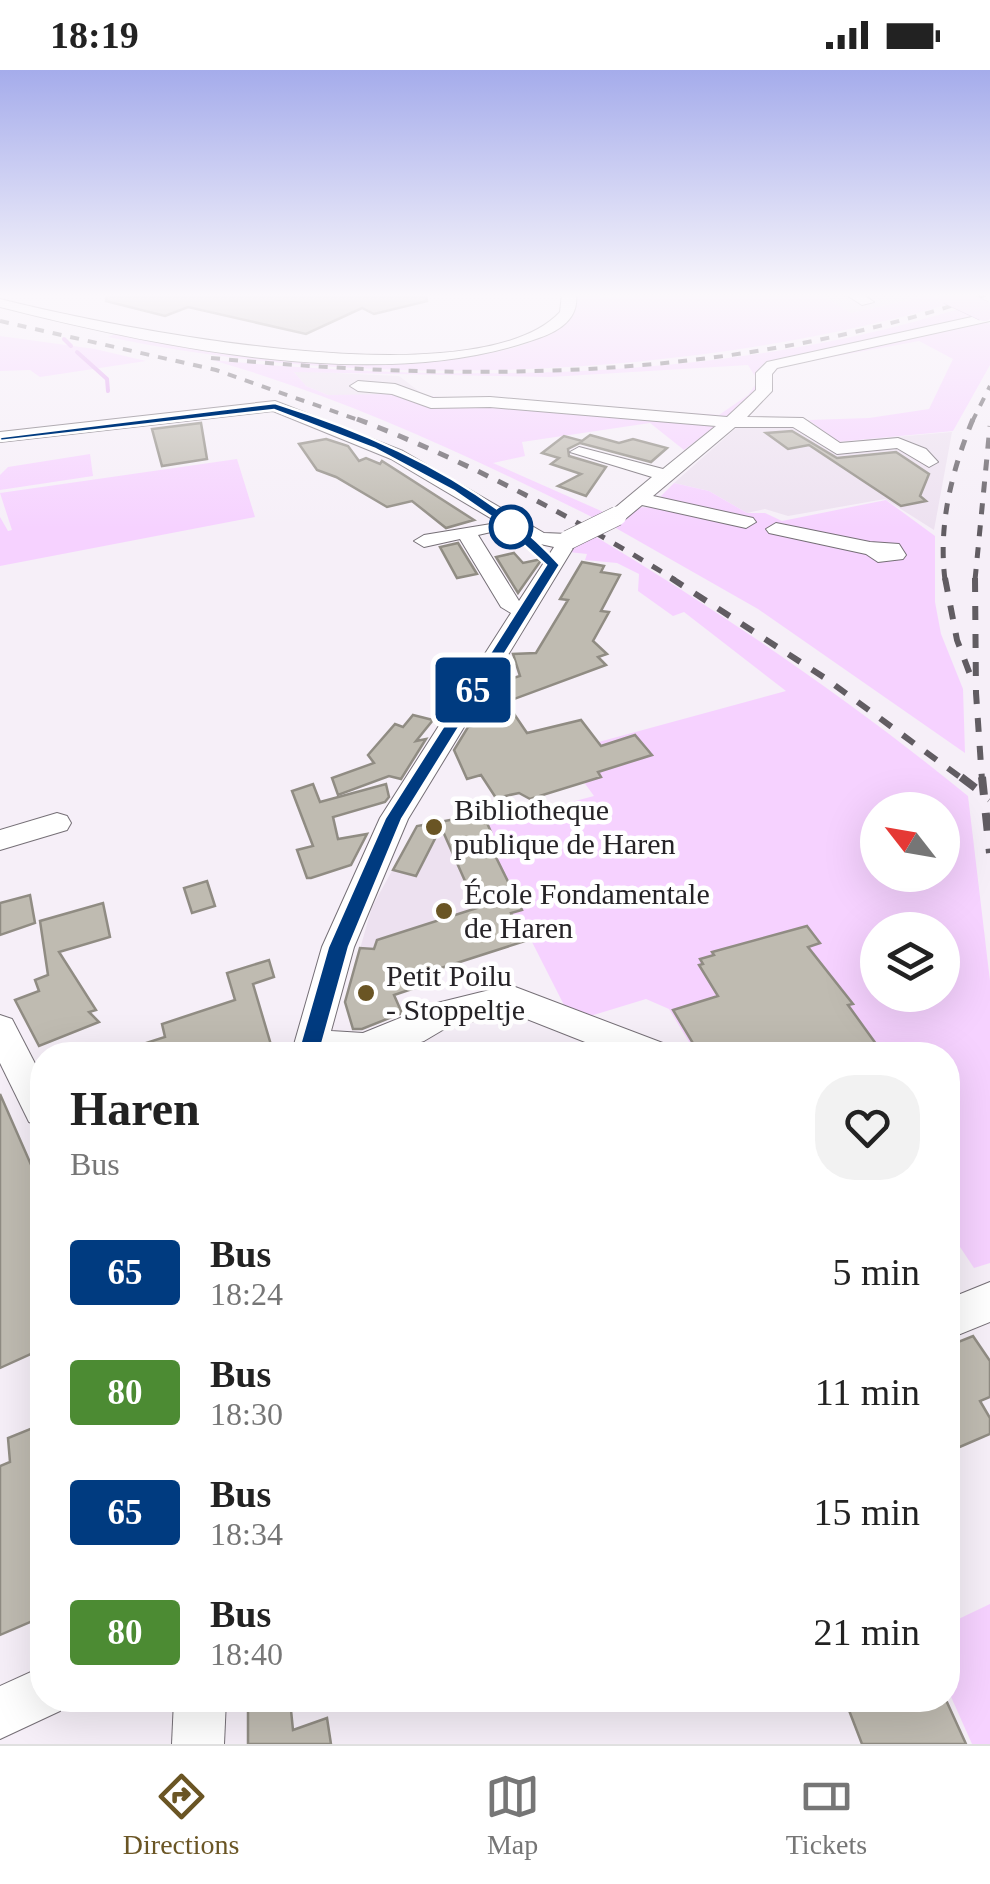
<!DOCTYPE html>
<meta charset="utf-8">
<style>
:root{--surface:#fff;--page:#f2f2f2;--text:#222;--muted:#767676;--line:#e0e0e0;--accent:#6a5524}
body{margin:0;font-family:Georgia,serif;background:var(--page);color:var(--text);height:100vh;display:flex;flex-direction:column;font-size:38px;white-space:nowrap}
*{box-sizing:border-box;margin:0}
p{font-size:32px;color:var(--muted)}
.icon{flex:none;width:55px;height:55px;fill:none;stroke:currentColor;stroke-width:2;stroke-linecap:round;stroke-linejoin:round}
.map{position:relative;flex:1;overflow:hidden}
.side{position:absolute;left:30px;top:972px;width:930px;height:670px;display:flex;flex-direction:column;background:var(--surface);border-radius:40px;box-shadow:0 10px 40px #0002}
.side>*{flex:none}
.badge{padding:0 20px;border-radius:8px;font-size:35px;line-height:65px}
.needle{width:65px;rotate:301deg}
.buttons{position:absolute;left:860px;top:722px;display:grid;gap:20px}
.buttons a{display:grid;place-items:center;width:100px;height:100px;border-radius:50%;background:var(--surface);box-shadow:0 10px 40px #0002;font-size:50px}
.map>.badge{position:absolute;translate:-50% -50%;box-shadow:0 0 0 5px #fff}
.round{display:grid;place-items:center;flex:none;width:105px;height:105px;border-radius:40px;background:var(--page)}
.headline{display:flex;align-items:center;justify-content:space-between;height:170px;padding:0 40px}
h1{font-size:48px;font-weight:600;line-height:75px}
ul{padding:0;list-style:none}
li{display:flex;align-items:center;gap:30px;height:120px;padding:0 40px}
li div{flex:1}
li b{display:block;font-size:38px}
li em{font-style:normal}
li .badge{min-width:110px;font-weight:700;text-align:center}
.status{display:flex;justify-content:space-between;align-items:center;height:70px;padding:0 50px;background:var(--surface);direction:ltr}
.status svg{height:28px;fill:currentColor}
.tab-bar{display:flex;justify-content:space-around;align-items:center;height:140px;border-top:2px solid var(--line);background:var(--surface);font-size:28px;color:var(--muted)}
.tab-bar a{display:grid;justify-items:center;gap:5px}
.tab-bar .active{color:var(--accent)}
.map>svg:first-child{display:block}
</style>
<div class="status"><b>18:19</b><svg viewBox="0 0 49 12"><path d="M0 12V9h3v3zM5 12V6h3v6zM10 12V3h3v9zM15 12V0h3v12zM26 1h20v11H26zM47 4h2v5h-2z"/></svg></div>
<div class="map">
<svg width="990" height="1674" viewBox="0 0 990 1674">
<rect width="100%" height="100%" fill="#f6eff8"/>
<g fill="#ede1f0">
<path d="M820,224h112l-81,19z"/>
<path d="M293,301l106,5 26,20 -97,-1 -22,-9z"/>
<path d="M809,350l29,22 114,-10 -18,98 -49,-31 -97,17 -23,-7 -18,4 -38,-22 -35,-8 70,-62z"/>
<path d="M488,754l4,7 -17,4 50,106 -180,60 27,-94 43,-78 30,7 5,-8z"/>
</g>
<g fill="#f6d2ff" fill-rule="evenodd">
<path d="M561,224l44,3 215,-3 31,19 79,-18 20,9c-260,74 -577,88 -842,33l9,-4c95,10 351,52 429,1 11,-7 19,-27 27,-38z"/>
<path d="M959,239l31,15v41l-37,66 -116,11 -28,-22 60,-2 60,-9 24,-50 -34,-18 -137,25 -11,8 -2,20 -22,9 -63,47 -34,-27 -128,19 3,14 -32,7 115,51 -12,5c-124,-62 -250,-121 -384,-159 248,23 507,22 747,-51zM748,295l10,16 -10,14 -29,20 -325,-21 -66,1 -22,-9 -12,-14 256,5z"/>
<path d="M0,266l95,13 51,12 -106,16 -10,-7 -30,1z"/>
<path d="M90,384l3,22 -93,14v-15l8,-8z"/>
<path d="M237,389l18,58 -255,49v-49l8,14 4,-1 -12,-37z"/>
<path d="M674,413l35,8 38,22h18l17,8 104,-21 49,36v66l6,32 22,55 2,64 -207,-144 -144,-82 24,-20 22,1 6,-7 -5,-5z"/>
<path d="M593,465c131,79 256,164 375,261l22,185v282l-16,5 -26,-39v-174h-251l-28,-46 -23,-10 -59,18 -21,-8 -35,-69 -6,1 -51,-105 17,-4 -3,-8 106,-28 -32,-44 224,-61 -102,-79 -11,4 -35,-25 1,-17 -22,-11 -32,-3 2,-6 -18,-2 5,-8zM878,740h64v65h-64zM878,860h64v65h-64z"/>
<path d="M990,1534v140h-18l-24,-54v-66z"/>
</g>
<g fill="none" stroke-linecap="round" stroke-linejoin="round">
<g stroke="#e0a1ef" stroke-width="4">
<path d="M64,269l7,7"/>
<path d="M77,282l30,27 1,12"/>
</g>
</g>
<g fill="#bfbbb1" stroke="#908c83" stroke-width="2.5">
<path d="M107,224h319l1,7 -53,13 -12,-6 -56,26 -118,-27 -23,9 -59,-15z"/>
<path d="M201,353l6,36 -45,7 -10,-37z"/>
<path d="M792,361l45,27 59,-6 33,22 -9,22 6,5 -25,5 -92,-61 -21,4 -22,-16z"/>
<path d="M590,365l29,8 14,-4 34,9 -16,14 -71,-19 -12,6 1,7 37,11 -20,29 -28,-10 23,-12 -30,-10 8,-6 -17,-5 22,-17 18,5z"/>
<path d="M326,369l22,7 11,15 7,-3 14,6 2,-3 92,59 -28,8 -34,-27 -25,6 -51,-30 -19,-7 -18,-26z"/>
<path d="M458,473l19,31 -20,4 -17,-31z"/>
<path d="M514,483l9,10 19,-4 -24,34 -22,-36z"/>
<path d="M582,492l22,4 -3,6 19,3 -19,36 8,1 -16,29 14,13 -9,3 8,8 -100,37 21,31 54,-13 20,26 34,-11 17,20 -54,17 3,5 -71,22 -11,-6 -23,5 -15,-23 -14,4 -13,-29 14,-23 24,-6 -4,-14 -3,1 15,-26 20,-6 -7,-22 23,-1 32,-53 -8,-1z"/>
<path d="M413,645l20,5 -17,21 10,-2 -25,40 -12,-3 -51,19 -6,-17 42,-15 -6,-8 27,-31 8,3z"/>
<path d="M313,714l7,18 66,-18 3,13 -4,5 -52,15 5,22 29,-5 -16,31 -40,13h-4l-10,-28 16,-4 -21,-55z"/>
<path d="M483,744l8,18 -7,1 38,77 -11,3 14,28 -112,36 5,10 -24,8 8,18 -40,16h-9l-8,-27 15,-54 14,1 3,-9 100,-32 -36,-81 -25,49 -23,-6 24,-44z"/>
<path d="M207,811l8,25 -23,7 -8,-25z"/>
<path d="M30,825l5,28 -35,12v-32z"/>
<path d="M103,833l7,34 -51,15 37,58 -7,2 10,10 -60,24 -24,-46 24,-9 -4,-11 13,-5 -8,-54z"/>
<path d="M807,856l13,17 -12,4 45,57 -5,1 36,50h-184l-27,-45 45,-14 -19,-31 4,-1 -3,-5 14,-4 -2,-3z"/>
<path d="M269,890l5,17 -21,7 21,71h-152l-1,-4 44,-14 -3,-13 73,-24 -8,-27z"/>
<path d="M0,1024l32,73 10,-6v188l-42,19z"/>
<path d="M973,1266l17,25v36l-10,4 10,17v16l-42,18v-106z"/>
<path d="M40,1355l2,192 -42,18v-169l10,-4 -2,-24z"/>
<path d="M248,1630h42l3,30 34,-12 4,26h-83z"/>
<path d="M845,1630h101l20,44h-104z"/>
</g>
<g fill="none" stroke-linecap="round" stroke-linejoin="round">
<g stroke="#756f76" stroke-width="2">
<g id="minor">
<path d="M562,224h14c4,30 -26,41 -49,48 -154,51 -373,4 -527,-35v-8c111,28 476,103 560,13z"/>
<path d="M845,224h17l12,8 -12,3z"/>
<path d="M990,243v8l-213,47 -5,6v17l-25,26 56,1 37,25 58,-5 28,11 12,13 -9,5 -32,-19 -60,6 -44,-27h-58l-82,69 100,22 3,4 -10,6 -104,-23 -18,15h-14v-8l42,-35 -82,-25 9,-5 84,22 53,-43 -226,-19 -59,1 -39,-14 -34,-3 -8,-5 8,-5 37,3 38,14 57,-1 237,20 29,-27v-17l11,-11z"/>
<path d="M275,331l128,50 141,82 24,1 10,6 -170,279 -54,128 -23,84 32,2 74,-30 73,-18 158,60 5,10h-55l-109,-43 -63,16 -22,13 -42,14h-91l31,-108 58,-129 131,-205 -10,-6 -41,-68 -36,8 -10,-6 10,-6 67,-11v8l-13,3 41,66 35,-54 -23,-5 -140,-83 -118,-48 -273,31v-10z"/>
<path d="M776,453l94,19 29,2 7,11 -3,4 -25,3 -12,-8 -97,-21 -3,-4z"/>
<path d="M57,743l10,3 4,7 -4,7 -67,20v-20z"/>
<path d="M0,945l12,4 30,58v50l-13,-5 -29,-59z"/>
<path d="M990,1212v40l-42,17v-40z"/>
<path d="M42,1597v33h23l-5,11 -60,28v-53z"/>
<path d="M174,1630h52l-2,44h-52z"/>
</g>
</g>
<use href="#minor" fill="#fff" fill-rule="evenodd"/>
<g stroke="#615c62" stroke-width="4" stroke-dasharray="9 9" stroke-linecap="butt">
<path d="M0,251l216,49 148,52"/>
<path d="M211,288c267,25 521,23 777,-64"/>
<path d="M972,352l18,-36"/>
</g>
<g stroke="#615c62" stroke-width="5" stroke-dasharray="11 11" stroke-linecap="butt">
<path d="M357,349c110,42 218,99 318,161"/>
<path d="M945,510c-7,-56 7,-110 28,-161"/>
<path d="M975,510l15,-154"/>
</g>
<g stroke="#615c62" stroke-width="6" stroke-dasharray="14 14" stroke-linecap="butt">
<path d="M671,508l154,100 139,102"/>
<path d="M945,508l12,62 14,37"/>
<path d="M975,508l1,115 6,87"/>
</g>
<g stroke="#615c62" stroke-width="8" stroke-dasharray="18 18" stroke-linecap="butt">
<path d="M961,707l29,22"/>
<path d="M982,707l8,76"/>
</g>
<g stroke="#756f76" stroke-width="20" stroke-linecap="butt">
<path id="minor-bridge" d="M568,470l49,-24"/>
</g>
<g stroke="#a57db0" stroke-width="21" stroke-linecap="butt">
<path id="major-bridge" d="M948,224l36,17"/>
</g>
<use href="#minor-bridge" stroke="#fff" stroke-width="19"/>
<use href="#major-bridge" stroke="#f2cefb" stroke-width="20"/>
</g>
<linearGradient id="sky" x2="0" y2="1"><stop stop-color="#a5aceb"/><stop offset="0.49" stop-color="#fbf8fc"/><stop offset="1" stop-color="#fbf8fc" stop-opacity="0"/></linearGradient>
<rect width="990" height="459" fill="url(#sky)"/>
<path fill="#003b80" stroke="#fff" stroke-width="2.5" d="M275,333c102,32 212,81 285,162l-158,254 -53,128 -30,108 -11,9 -11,-9 31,-108 57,-129 161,-253 -50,-45 -42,-29 -79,-42 -101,-39 -274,31v-4z"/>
<circle fill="#fff" stroke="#003b80" stroke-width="5" cx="511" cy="457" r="20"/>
<g fill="#6a5524" stroke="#fff" stroke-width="4">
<circle cx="434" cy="757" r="10"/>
<circle cx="444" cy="841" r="10"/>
<circle cx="366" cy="923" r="10"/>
</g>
<g text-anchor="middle" stroke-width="9" stroke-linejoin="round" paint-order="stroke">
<g font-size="30" fill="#262327" stroke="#fff" text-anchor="start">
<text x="454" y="750">Bibliotheque<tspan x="454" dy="34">publique de Haren</tspan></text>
<text x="464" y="834">École Fondamentale<tspan x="464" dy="34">de Haren</tspan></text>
<text x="386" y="916">Petit Poilu<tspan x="386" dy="34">- Stoppeltje</tspan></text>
</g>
</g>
</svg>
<div class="buttons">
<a><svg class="needle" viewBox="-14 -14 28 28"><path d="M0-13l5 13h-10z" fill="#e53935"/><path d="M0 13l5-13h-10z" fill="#767676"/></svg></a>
<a><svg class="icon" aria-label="layers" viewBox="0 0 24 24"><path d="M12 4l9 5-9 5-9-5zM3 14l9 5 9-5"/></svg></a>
</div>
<b class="badge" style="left:473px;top:620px;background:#003b80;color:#fff">65</b>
<section class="side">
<div class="headline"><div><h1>Haren</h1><p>Bus</p></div><a class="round"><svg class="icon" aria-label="heart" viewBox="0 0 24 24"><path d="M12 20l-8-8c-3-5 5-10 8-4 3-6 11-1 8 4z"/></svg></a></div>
<ul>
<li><span class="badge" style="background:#003b80;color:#fff">65</span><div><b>Bus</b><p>18:24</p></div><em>5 min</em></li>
<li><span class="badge" style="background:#4c8b33;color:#fff">80</span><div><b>Bus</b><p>18:30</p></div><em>11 min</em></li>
<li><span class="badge" style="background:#003b80;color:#fff">65</span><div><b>Bus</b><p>18:34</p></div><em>15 min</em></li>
<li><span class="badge" style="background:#4c8b33;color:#fff">80</span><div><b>Bus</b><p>18:40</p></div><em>21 min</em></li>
</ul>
</section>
</div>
<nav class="tab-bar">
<a class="active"><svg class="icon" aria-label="directions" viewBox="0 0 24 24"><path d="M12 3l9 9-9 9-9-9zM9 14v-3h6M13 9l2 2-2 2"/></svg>Directions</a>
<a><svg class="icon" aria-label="map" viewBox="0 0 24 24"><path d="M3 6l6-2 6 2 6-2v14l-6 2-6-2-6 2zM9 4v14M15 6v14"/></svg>Map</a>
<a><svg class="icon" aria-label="tickets" viewBox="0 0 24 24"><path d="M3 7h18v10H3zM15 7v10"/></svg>Tickets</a>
</nav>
